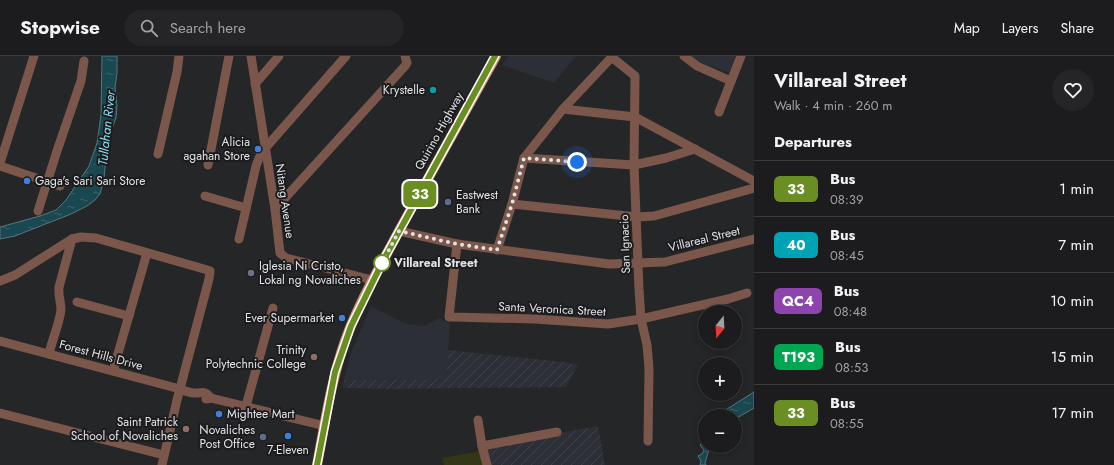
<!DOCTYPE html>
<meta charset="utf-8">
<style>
:root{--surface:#1c1c1e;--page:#252527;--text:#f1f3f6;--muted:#a0a1a4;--line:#3a3a3c}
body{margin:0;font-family:Jost,sans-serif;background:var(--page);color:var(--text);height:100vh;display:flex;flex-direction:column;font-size:15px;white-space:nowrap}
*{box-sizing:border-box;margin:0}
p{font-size:13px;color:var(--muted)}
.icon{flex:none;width:22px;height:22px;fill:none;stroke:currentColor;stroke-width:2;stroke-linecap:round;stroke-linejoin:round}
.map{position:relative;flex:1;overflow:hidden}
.details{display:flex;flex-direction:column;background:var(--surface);width:360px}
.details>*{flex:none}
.badge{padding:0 8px;border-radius:6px;font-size:14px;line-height:26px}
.needle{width:26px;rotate:198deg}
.controls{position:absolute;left:698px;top:249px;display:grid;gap:8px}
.controls a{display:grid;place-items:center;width:44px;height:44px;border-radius:50%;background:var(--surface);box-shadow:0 2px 10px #0003,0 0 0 1px var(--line);font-size:20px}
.you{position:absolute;width:20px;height:20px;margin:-10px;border:3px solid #fff;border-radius:50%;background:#1a73e8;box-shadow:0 0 0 6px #1a73e833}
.map>.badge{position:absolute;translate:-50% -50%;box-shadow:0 0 0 2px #fff}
h2{padding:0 20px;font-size:15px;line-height:36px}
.round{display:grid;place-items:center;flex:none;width:42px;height:42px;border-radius:21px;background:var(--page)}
.head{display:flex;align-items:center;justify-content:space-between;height:68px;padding:0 20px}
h1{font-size:19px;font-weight:700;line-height:30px}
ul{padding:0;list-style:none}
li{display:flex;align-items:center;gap:12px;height:56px;padding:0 20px;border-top:1px solid var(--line)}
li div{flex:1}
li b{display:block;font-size:15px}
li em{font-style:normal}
li .badge{min-width:44px;font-weight:700;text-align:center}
header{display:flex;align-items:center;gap:24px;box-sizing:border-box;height:56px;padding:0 20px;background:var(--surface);border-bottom:1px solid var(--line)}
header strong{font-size:19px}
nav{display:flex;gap:22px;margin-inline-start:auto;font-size:14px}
.search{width:280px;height:36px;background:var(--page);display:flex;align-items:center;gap:10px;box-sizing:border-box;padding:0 14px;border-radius:22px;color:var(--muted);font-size:15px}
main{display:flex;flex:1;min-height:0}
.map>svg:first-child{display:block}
</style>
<header>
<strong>Stopwise</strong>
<div class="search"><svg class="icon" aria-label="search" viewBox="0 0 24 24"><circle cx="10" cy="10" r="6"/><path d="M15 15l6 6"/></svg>Search here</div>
<nav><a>Map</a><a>Layers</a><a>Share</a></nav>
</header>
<main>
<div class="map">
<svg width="754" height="409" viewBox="0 0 754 409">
<defs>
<pattern id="industrial-furrows" width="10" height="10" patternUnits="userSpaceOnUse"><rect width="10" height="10" fill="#2c2f36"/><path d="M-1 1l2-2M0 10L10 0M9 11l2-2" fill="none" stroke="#404349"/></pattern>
<pattern id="water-ripples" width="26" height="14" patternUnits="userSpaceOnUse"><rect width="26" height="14" fill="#194851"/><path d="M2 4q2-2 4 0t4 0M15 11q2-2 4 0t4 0" fill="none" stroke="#3a626a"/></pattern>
</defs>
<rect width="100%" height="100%" fill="#252628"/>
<g fill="#2c2f36">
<path d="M508,0h68l-22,27 -52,-18z"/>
<path d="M691,0h45l-6,17 -31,-11z"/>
<path d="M371,250l35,18 18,2 16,-8 10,6 -4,55 -102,1 7,-27z"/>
</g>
<g fill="url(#industrial-furrows)">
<path d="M448,294l116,12 14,3 -12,22 -180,2 -43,-1 1,-8 102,-1z"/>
<path d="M598,370l7,39h-116l-5,-18z"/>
</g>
<path fill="#333717" d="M481,395l4,14h-41l-2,-7z"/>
<g fill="url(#water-ripples)" stroke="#55767d">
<path d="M102,0h15v17l-2,14 2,19 -1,12 -8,20 -4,40 -4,16 -5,6 -8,6 -16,8 -56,22 -15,3v-12l40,-11 16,-6 10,-10 23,-34 8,-23 4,-28z"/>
<path d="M754,336v16l-19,11v-3h-19z"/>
<path d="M705,371v19h5l-5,17 1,2h-6l1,-4 -3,-5 4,-2 2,-4 -4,-5 2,-2 -2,-4 1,-5z"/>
</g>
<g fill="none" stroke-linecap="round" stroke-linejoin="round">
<g stroke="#7a564b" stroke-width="9">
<path d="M251,0l24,153 5,44 6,5 86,22"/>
<path d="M684,0l13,10 34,15"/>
<path d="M255,28l24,-28"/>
<path d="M563,53l72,8 119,64"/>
<path d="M719,56l22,-56"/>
<path d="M158,98l19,-82 2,-16"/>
<path d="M524,102l110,7 32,-7 29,-9"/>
<path d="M0,107l34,-107"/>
<path d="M208,109l21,-109"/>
<path d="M0,110l60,20"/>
<path d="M205,140l41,12"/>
<path d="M512,148l125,13 17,-1 100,-28"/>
<path d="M275,153l130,-143 2,-3 -2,-7"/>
<path d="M38,155l19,-60 24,-70 3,-20"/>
<path d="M399,175l58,13 152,20 56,-2 89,-23"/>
<path d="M239,183l17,-73 5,-13 85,-97"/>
<path d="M457,188l-8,73h3l83,2 73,5 33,-5 87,-20 19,-6"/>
<path d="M497,194l15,-46 12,-46 39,-49 48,-51 3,1 21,17v2l-1,87 5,124 2,30 6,26 2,23 -1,73"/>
<path d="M0,225l15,-6 57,-36 9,-2 15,1 108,31 6,2 -1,8 -32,121 -15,65"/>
<path d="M77,246l52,14"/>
<path d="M0,285l180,48c4,2 9,3 13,4 9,1 11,-4 18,5"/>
<path d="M49,298c3,-14 10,-29 12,-44 0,-8 -3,-15 -2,-23l13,-48"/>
<path d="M113,315l34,-118"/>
<path d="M206,343l5,-1 114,28"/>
<path d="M246,350l27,-98"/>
<path d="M0,357l164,42"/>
<path d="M478,364l4,26 5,19"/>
<path d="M482,390l75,-14"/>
</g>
<path stroke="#cd856f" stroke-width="10" d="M317,409c8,-42 14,-84 28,-124 14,-39 36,-76 55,-112 32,-58 64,-115 96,-173"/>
</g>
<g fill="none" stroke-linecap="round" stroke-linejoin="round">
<g stroke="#fff" stroke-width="9">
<path id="line" d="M317,409l18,-93 16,-46 33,-67 111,-203"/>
</g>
<use href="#line" stroke="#6b8e23" stroke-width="6"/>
<path stroke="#e1e2e3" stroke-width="4" stroke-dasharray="0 7.2" d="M382,207l17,-32 58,13 40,6 15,-46 12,-46 53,4"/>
</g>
<circle fill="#0f9aa8" stroke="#1c1c1f" stroke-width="1.5" cx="433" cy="34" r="4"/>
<g fill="#3f7fe0" stroke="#1c1c1f" stroke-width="1.5">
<circle cx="258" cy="93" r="4"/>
<circle cx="27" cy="125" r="4"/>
<circle cx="342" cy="262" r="4"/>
<circle cx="219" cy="358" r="4"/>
<circle cx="288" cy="380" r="4"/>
</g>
<g fill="#5c6f8a" stroke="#1c1c1f" stroke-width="1.5">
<circle cx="448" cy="146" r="4"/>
<circle cx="263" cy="381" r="4"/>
</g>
<circle fill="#fff" stroke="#6b8e23" stroke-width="2" cx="382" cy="207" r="8"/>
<circle fill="#6b7280" stroke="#1c1c1f" stroke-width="1.5" cx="251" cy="217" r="4"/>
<g fill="#8d6e63" stroke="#1c1c1f" stroke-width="1.5">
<circle cx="314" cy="301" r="4"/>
<circle cx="186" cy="373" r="4"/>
</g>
<g text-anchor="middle" stroke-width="4" stroke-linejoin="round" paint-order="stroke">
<g font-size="12" fill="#e1e2e3" stroke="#1c1c1f" text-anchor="end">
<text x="425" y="38">Krystelle</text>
<text x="250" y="90">Alicia<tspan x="250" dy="14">agahan Store</tspan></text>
<text x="35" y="129" text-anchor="start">Gaga's Sari Sari Store</text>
<text x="456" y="143" text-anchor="start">Eastwest<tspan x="456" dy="14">Bank</tspan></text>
<text x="259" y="214" text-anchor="start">Iglesia Ni Cristo,<tspan x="259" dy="14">Lokal ng Novaliches</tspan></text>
<text x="334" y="266">Ever Supermarket</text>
<text x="306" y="298">Trinity<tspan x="306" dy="14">Polytechnic College</tspan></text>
<text x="227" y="362" text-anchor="start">Mightee Mart</text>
<text x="178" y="370">Saint Patrick<tspan x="178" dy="14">School of Novaliches</tspan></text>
<text x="255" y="378">Novaliches<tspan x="255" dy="14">Post Office</tspan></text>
<text x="288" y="398" text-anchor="middle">7-Eleven</text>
</g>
<g font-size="12" fill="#e1e2e3" stroke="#1c1c1f">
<text transform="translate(439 75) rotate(-61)" y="4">Quirino Highway</text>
<text transform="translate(285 145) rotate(82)" y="4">Nitang Avenue</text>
<text transform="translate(704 183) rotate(-14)" y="4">Villareal Street</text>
<text transform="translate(625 188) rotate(-92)" y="4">San Ignacio</text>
<text transform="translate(552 253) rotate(3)" y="4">Santa Veronica Street</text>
<text transform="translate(101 299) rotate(15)" y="4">Forest Hills Drive</text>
</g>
<g font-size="12" font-weight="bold" fill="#e1e2e3" stroke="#1c1c1f" text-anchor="start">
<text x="394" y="211">Villareal Street</text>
</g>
<g font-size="13" font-style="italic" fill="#8bdded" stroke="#1c1c1f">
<text transform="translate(106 72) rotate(-84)" y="5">Tullahan River</text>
</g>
</g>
</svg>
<div class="controls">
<a><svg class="needle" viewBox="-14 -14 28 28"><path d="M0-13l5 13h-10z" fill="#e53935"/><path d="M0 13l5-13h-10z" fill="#a0a1a4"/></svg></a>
<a>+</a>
<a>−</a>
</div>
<div class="you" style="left:577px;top:106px"></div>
<b class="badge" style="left:420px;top:138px;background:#6b8e23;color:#fff">33</b>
</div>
<section class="details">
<div class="head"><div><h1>Villareal Street</h1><p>Walk · 4 min · 260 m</p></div><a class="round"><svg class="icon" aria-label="heart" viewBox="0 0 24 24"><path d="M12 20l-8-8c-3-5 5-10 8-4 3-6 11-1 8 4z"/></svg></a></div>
<h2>Departures</h2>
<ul>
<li><span class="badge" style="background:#6b8e23;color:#fff">33</span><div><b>Bus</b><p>08:39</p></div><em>1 min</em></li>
<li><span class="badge" style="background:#00a3b4;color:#fff">40</span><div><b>Bus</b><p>08:45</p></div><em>7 min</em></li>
<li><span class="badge" style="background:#8e44ad;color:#fff">QC4</span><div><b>Bus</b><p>08:48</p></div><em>10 min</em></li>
<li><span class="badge" style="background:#00a651;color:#fff">T193</span><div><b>Bus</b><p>08:53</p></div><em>15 min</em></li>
<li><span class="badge" style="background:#6b8e23;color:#fff">33</span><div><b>Bus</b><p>08:55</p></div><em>17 min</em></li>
</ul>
</section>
</main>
